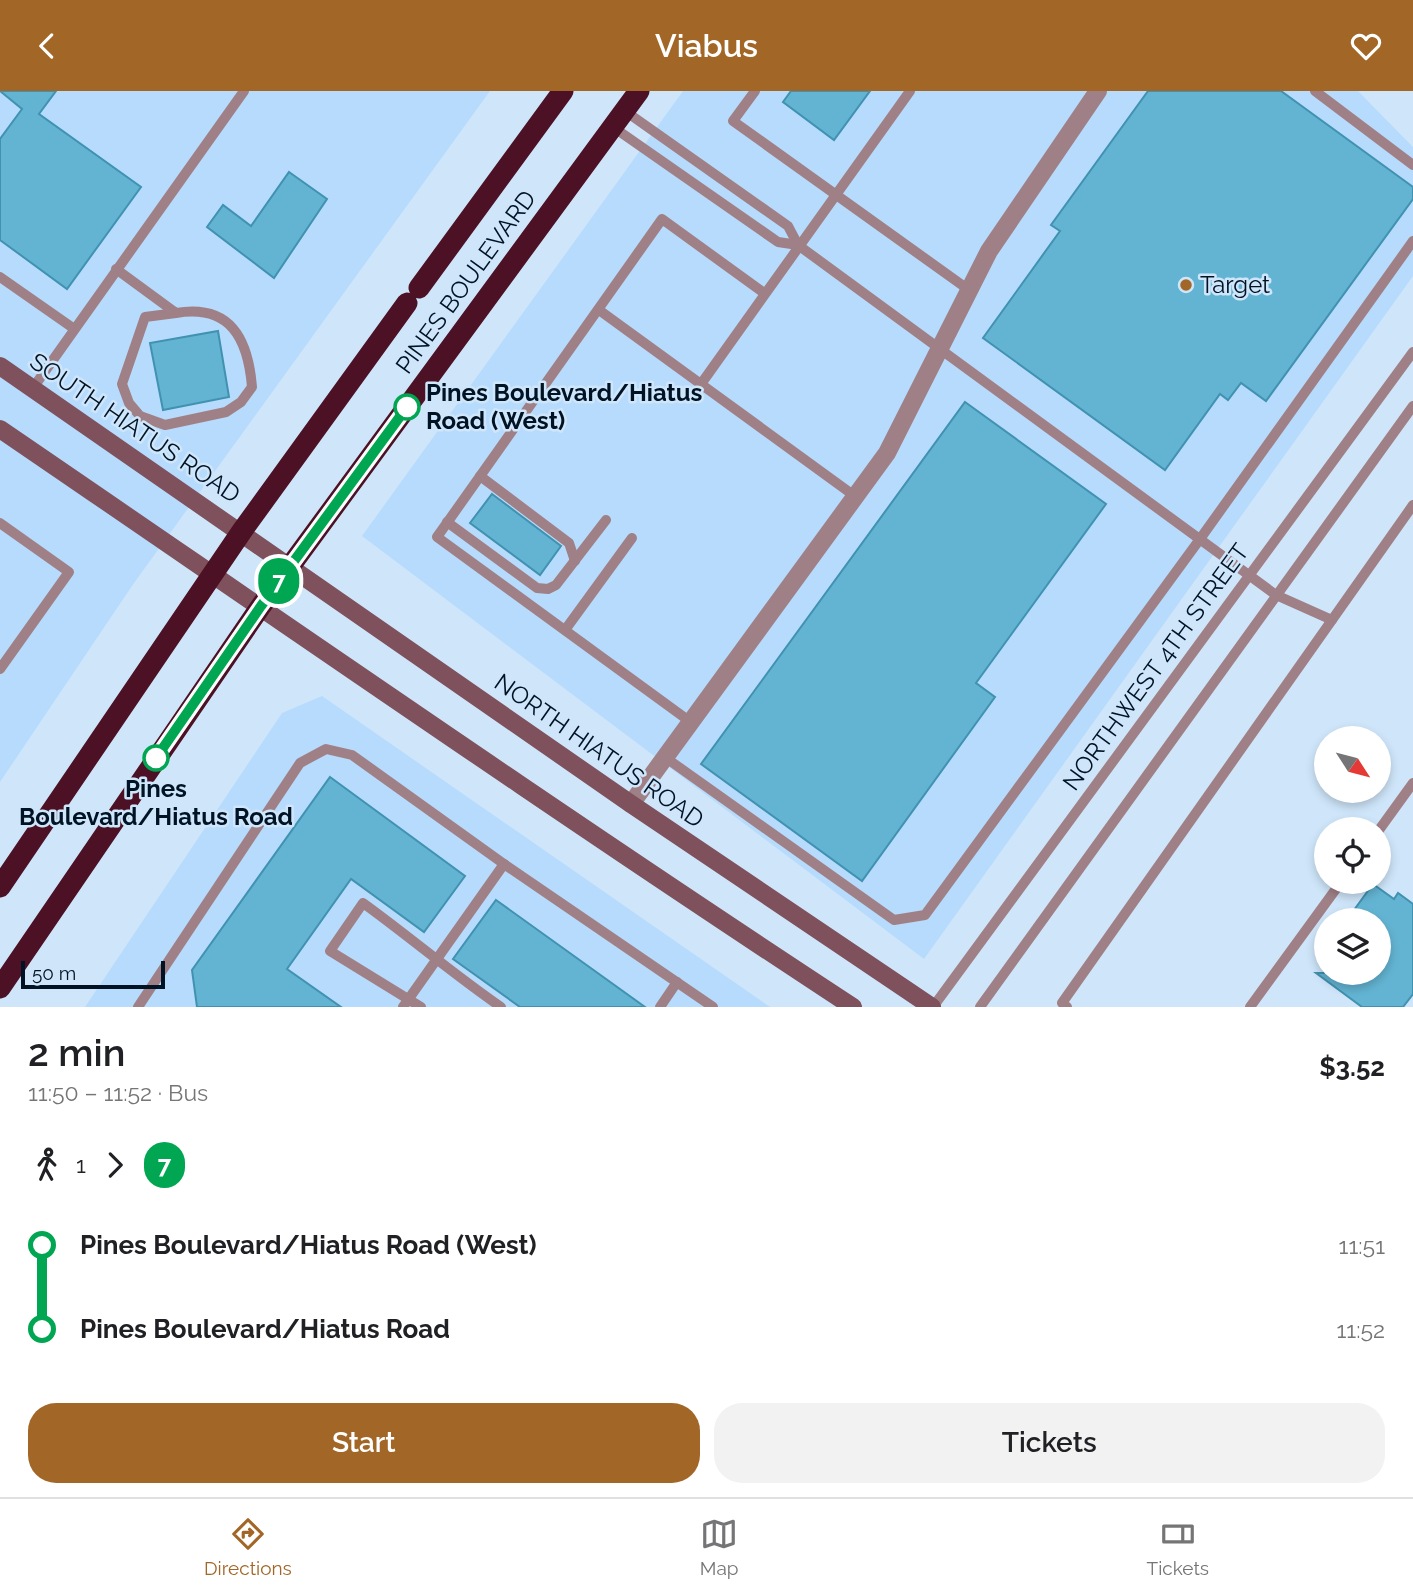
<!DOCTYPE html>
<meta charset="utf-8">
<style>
:root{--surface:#fff;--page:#f2f2f2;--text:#202124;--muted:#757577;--line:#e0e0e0;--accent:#a26727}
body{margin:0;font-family:Raleway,sans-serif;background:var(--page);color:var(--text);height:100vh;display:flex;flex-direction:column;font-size:26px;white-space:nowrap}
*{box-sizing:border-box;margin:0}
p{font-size:23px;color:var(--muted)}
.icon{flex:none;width:38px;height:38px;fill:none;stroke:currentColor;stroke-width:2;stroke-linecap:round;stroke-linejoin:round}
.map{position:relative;height:916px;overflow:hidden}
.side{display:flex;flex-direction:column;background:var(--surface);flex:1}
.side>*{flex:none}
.badge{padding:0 14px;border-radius:23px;font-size:24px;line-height:46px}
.needle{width:46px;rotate:126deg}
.fabs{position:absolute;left:1314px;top:635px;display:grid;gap:14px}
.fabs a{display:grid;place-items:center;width:77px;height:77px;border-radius:50%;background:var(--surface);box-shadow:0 4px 10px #0003;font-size:35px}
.scale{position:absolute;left:21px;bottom:18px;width:144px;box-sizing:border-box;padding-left:7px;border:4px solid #001325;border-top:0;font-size:19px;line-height:24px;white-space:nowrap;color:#001325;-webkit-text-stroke:5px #cfe6fa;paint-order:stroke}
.map>.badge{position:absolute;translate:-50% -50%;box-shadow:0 0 0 4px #fff}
.legs{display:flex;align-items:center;gap:10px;height:77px;padding:0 28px;font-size:23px}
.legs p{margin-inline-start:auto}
.summary{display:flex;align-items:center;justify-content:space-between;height:119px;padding:0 28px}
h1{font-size:38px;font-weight:600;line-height:52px}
.button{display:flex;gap:14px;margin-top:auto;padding:14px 28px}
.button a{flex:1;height:80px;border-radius:28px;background:var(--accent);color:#fff;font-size:28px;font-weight:600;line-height:80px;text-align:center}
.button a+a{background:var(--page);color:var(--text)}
ul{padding:0 28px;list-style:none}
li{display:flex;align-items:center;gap:24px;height:84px;font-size:26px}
li i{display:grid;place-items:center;width:10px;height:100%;margin:0 9px;background:currentColor}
li i::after{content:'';width:18px;height:18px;margin:-9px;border:5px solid;border-radius:50%;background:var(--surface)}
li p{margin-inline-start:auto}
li:first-child i{background:linear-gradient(#0000 50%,currentColor 0)}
li:last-child i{background:linear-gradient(currentColor 50%,#0000 0)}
header{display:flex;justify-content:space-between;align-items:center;height:91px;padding:0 28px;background:var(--accent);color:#fff;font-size:32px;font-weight:600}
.tab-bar{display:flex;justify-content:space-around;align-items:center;height:98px;border-top:2px solid var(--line);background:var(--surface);font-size:19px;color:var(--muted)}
.tab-bar a{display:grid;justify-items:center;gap:4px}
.tab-bar .selected{color:var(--accent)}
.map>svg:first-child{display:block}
</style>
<header><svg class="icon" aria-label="back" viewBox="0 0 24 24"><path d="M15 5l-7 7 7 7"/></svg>Viabus<svg class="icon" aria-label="heart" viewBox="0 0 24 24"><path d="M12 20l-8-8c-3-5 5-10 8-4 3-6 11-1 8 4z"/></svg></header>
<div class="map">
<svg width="1413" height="916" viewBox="0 0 1413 916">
<rect width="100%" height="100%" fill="#cfe6fa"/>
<g fill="#b6dbfc">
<path d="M0,0h490l-356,492 -134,199z"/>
<path d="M683,0h675l55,56v129l-489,683 -562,-423z"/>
<path d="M322,605l448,311h-685l197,-294z"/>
</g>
<g fill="#63b4d3" stroke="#4092b0" stroke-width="2">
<path d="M0,0h56l-17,23 102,73 -74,102 -67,-49v-101l22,-30z"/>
<path d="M791,0h79l-36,49 -51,-38z"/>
<path d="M1148,0h133l132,96v12l-147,202 -25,-18 -13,17 -8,-6 -55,76 -182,-132 77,-107 -9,-6z"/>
<path d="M289,81l38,27 -53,79 -67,-51 16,-22 28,21z"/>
<path d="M218,240l11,66 -66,13 -13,-67z"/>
<path d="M965,311l141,102 -130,179 19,14 -133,184 -161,-117z"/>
<path d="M492,403l69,52 -21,29 -70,-52z"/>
<path d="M330,686l135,99 -41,56 -73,-53 -64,90 54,38h-144l-5,-37z"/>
<path d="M1373,793l21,15 4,-6 15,11v90l-10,13h-41l-46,-34h63v-52h-33z"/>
<path d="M496,809l149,107h-125l-67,-48z"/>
</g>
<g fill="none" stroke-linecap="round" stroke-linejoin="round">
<g stroke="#a08087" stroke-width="10">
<path d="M755,0l-22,30 236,169"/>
<path d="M1315,0l98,74"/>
<path d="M625,20l163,115 10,19 478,350 56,25"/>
<path d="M613,36l165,115 20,3"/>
<path d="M116,178l60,44c54,-9 72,25 76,74l-11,15 -15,10 -61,13 -25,-9 -11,-13 -7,-19 23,-67 31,-4"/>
<path d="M0,186l73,51"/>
<path d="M599,219l257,187"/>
<path d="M701,293l209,-293"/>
<path d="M33,297l211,-297"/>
<path d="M480,385l89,67 6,18"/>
<path d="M447,431l90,66 11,1 8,-4 50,-65"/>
<path d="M0,432l69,49 -69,97"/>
<path d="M565,539l67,-92"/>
<path d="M692,632l-255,-186 225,-318 102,74"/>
<path d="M666,667l228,162 31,-5 275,-376 213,-298"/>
<path d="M1379,739l34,-47"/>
<path d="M504,773l209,143"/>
<path d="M138,916l162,-244 26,-14 26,6 152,109 -101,143"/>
<path d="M421,916l-91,-56 33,-48c47,34 90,71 138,104"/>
<path d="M660,916l17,-25"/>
<path d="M933,916l480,-655"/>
<path d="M980,916l433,-601"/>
<path d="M1067,916l-5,-4 351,-498"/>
<path d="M1250,916l91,-125"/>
</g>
<path stroke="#a08087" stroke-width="18" d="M631,713l256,-351 102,-202 109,-160"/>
<g stroke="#7e515c" stroke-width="18">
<path d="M0,275l631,438 301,203"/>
<path d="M0,338c284,194 566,390 853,578"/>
</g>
<g stroke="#4d1125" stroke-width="21">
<path d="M419,197l144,-197"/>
<path d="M0,796l242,-356 165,-228"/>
<path d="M0,897l261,-382 378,-515"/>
</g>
</g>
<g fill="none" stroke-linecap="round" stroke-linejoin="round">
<g stroke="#fff" stroke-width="16">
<path id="line-1" d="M156,667l105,-152 146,-199"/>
</g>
<use href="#line-1" stroke="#00a651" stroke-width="10"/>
</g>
<circle fill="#a26727" stroke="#cfe6fa" stroke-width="2.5" cx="1186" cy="194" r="7"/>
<g fill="#fff" stroke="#00a651" stroke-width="3.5">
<circle cx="407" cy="316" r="12"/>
<circle cx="156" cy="667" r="12"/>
</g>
<g text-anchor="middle" stroke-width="5" stroke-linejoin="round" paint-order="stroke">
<g font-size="24" fill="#001325" stroke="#cfe6fa">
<text transform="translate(466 191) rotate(-54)" y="8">PINES BOULEVARD</text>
<text transform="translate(135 337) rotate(34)" y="8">SOUTH HIATUS ROAD</text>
<text transform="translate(1156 576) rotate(-54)" y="8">NORTHWEST 4TH STREET</text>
<text transform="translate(599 660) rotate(35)" y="8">NORTH HIATUS ROAD</text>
</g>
<g font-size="24" fill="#001325" stroke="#cfe6fa" text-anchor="start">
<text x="1200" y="202">Target</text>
</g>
<g font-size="24" font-weight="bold" fill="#001325" stroke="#cfe6fa" text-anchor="start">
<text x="426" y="310">Pines Boulevard/Hiatus<tspan x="426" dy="28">Road (West)</tspan></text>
<text x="156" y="706" text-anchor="middle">Pines<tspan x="156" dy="28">Boulevard/Hiatus Road</tspan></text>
</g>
</g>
</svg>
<div class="fabs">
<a><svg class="needle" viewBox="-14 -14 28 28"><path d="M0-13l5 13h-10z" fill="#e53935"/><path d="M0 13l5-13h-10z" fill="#757577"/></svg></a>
<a><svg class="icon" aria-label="locate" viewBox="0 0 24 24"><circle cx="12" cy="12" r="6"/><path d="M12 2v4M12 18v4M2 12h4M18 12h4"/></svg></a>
<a><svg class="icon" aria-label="layers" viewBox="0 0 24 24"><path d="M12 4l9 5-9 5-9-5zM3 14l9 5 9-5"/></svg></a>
</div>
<div class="scale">50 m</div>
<b class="badge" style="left:279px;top:490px;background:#00a651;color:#fff">7</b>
</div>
<section class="side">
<div class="summary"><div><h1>2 min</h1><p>11:50 – 11:52 · Bus</p></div><b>$3.52</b></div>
<div class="legs"><svg class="icon" aria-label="walk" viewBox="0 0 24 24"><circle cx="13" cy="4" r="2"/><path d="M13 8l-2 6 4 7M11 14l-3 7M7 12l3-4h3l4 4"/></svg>1<svg class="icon" aria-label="forward" viewBox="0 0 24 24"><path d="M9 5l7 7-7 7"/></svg><b class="badge" style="background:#00a651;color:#fff">7</b></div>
<ul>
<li><i style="color:#00a651"></i><b>Pines Boulevard/Hiatus Road (West)</b><p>11:51</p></li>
<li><i style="color:#00a651"></i><b>Pines Boulevard/Hiatus Road</b><p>11:52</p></li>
</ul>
<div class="button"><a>Start</a><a>Tickets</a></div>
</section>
<nav class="tab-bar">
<a class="selected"><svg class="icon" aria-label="directions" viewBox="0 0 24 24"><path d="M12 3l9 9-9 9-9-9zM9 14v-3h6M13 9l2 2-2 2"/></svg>Directions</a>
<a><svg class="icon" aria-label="map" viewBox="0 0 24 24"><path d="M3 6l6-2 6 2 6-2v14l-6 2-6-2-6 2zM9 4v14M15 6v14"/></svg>Map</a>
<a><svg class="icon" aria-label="tickets" viewBox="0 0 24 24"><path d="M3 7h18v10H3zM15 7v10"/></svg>Tickets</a>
</nav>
